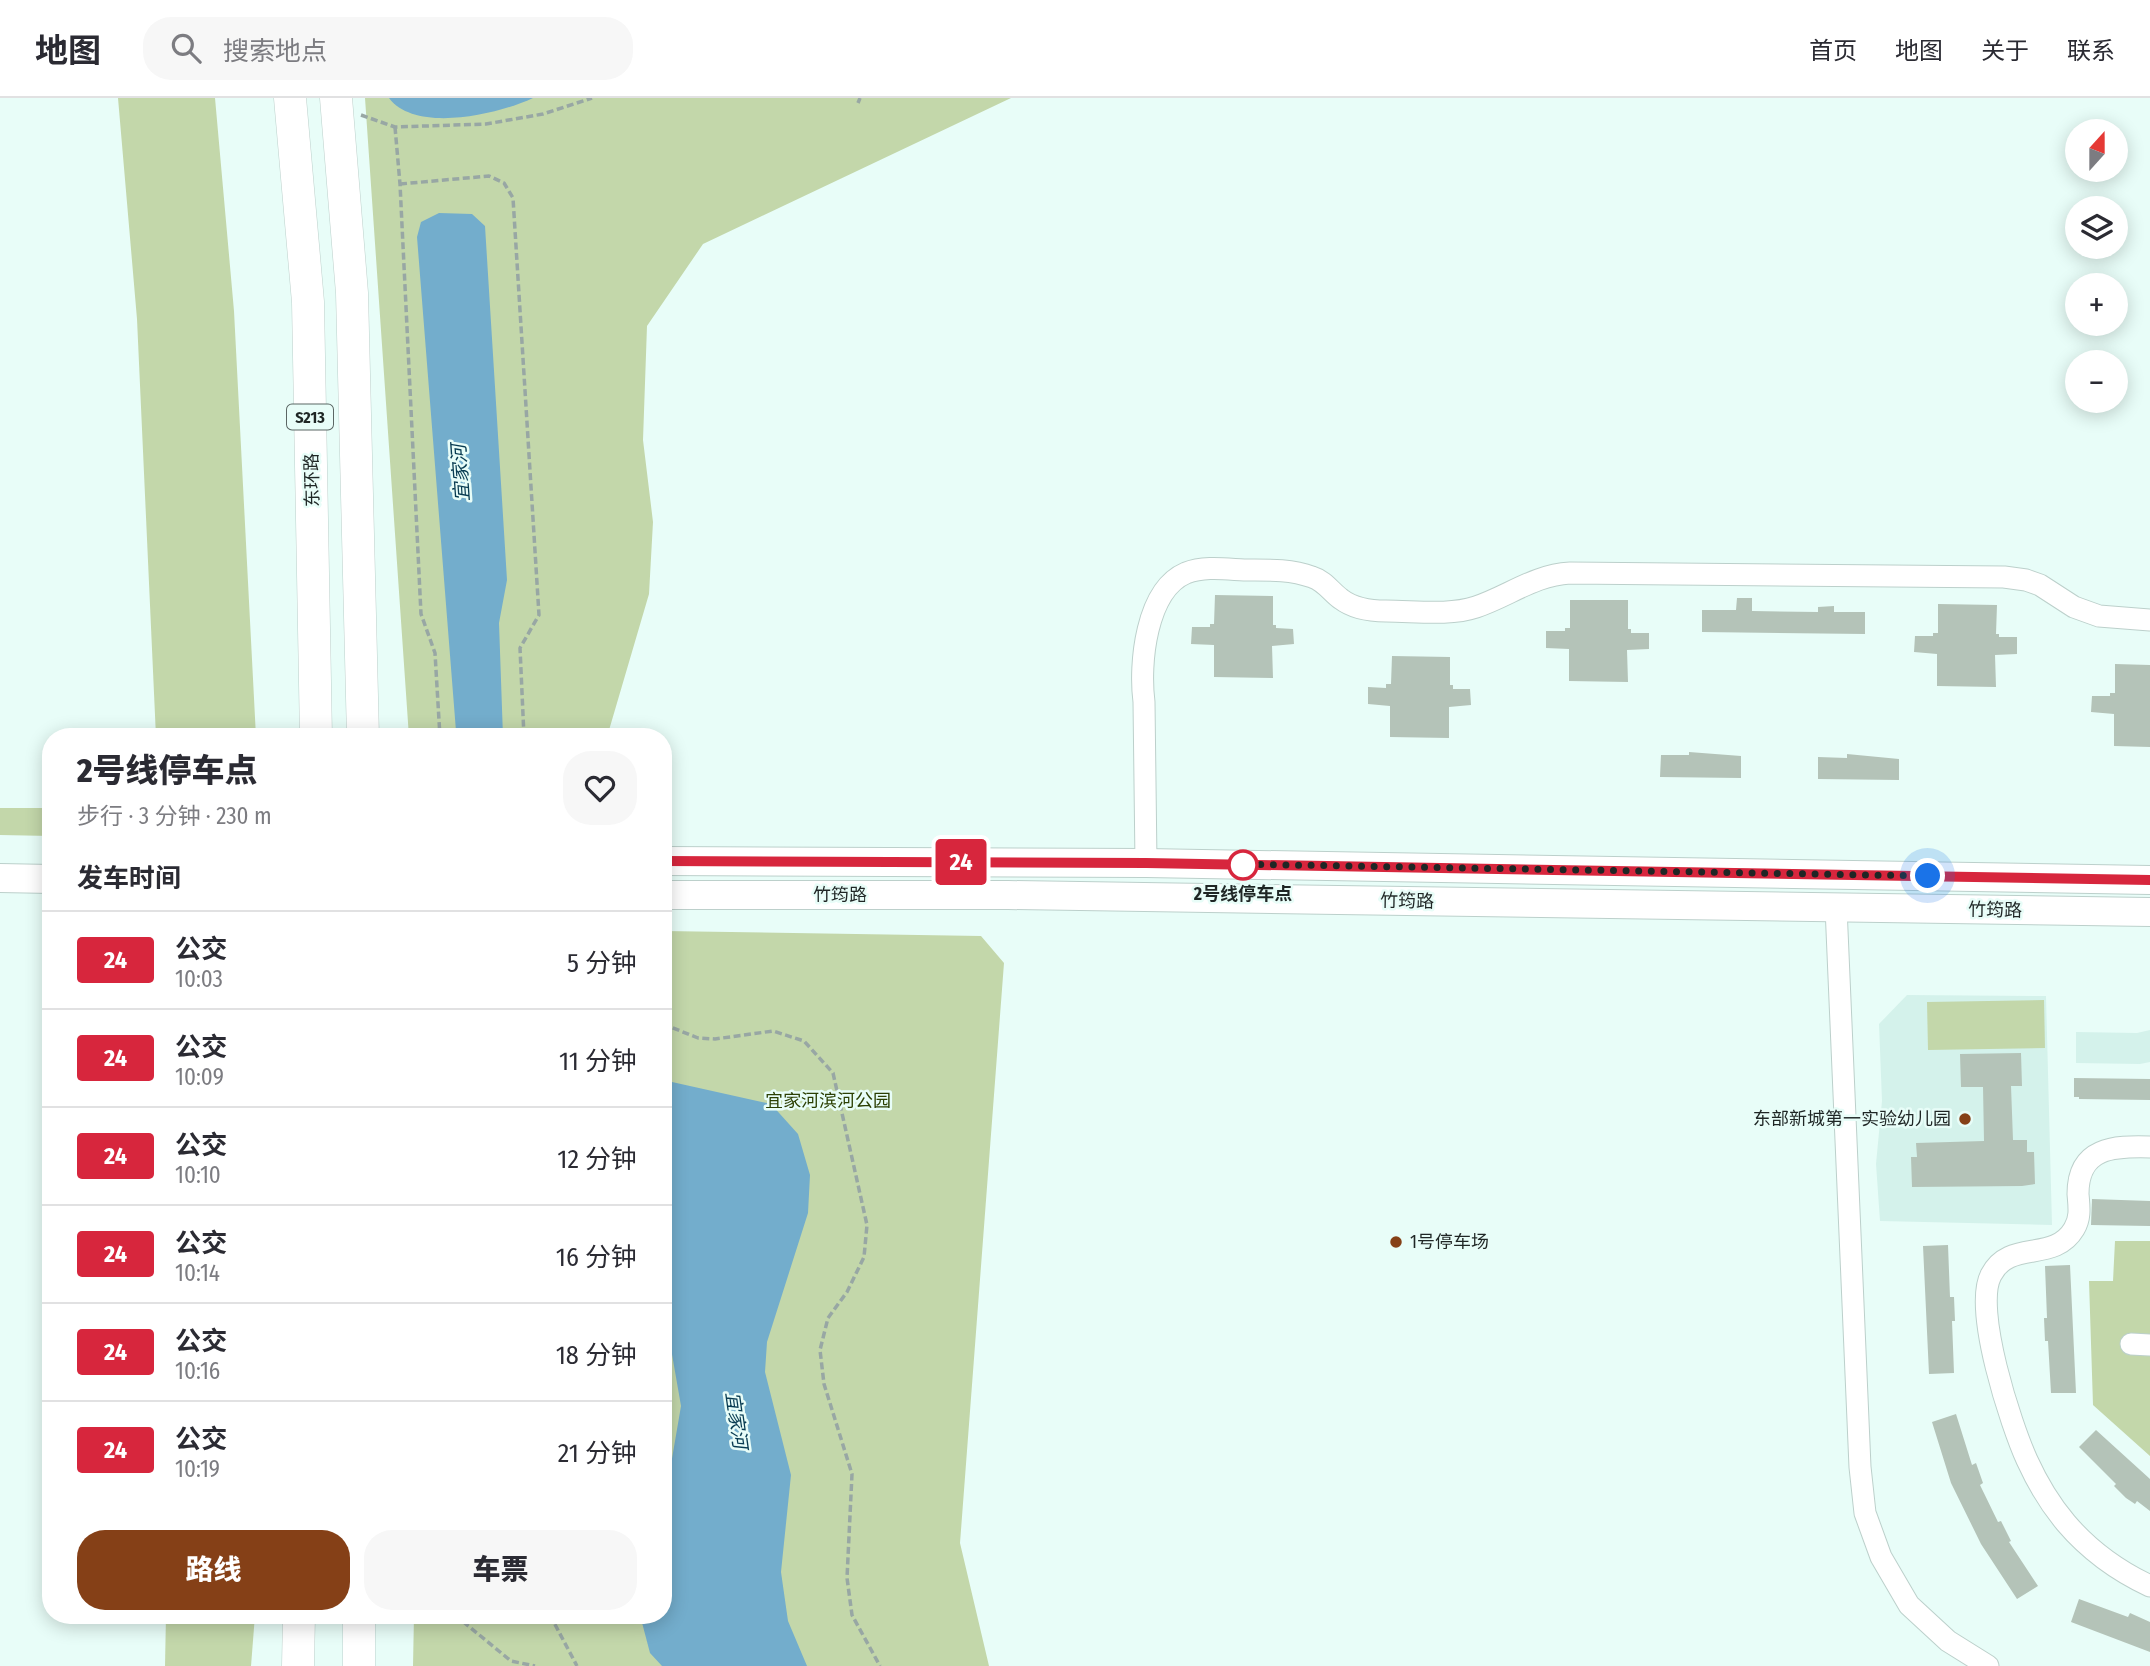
<!DOCTYPE html>
<html lang="zh">
<meta charset="utf-8">
<style>
:root{--surface:#fff;--page:#f7f7f7;--text:#2b2b33;--muted:#7c7c81;--line:#e1e1e2;--accent:#854017}
body{margin:0;font-family:"Fira Sans Condensed","Noto Sans SC",sans-serif;background:var(--page);color:var(--text);height:100vh;display:flex;flex-direction:column;font-size:26px;white-space:nowrap}
*{box-sizing:border-box;margin:0}
p{font-size:23px;color:var(--muted)}
.icon{flex:none;width:38px;height:38px;fill:none;stroke:currentColor;stroke-width:2;stroke-linecap:round;stroke-linejoin:round}
.map{position:relative;flex:1;overflow:hidden}
.details{position:absolute;left:42px;top:630px;width:630px;height:896px;display:flex;flex-direction:column;background:var(--surface);border-radius:28px;box-shadow:0 4px 18px #0003}
.details>*{flex:none}
.badge{padding:0 14px;border-radius:5px;font-size:24px;line-height:46px}
.needle{width:46px;rotate:21deg}
.fabs{position:absolute;left:2065px;top:21px;display:grid;gap:14px}
.fabs a{display:grid;place-items:center;width:63px;height:63px;border-radius:50%;background:var(--surface);box-shadow:0 4px 18px #0003;font-size:35px}
.you{position:absolute;width:35px;height:35px;margin:-18px;border:5px solid #fff;border-radius:50%;background:#1a73e8;box-shadow:0 0 0 10px #1a73e833}
.map>.badge{position:absolute;translate:-50% -50%;box-shadow:0 0 0 4px #fff}
h2{padding:0 35px;font-size:26px;line-height:63px}
.round{display:grid;place-items:center;flex:none;width:74px;height:74px;border-radius:28px;background:var(--page)}
.head{display:flex;align-items:center;justify-content:space-between;height:119px;padding:0 35px}
h1{font-size:33px;font-weight:800;line-height:52px}
.action{display:flex;gap:14px;margin-top:auto;padding:14px 35px}
.action a{flex:1;height:80px;border-radius:28px;background:var(--accent);color:#fff;font-size:28px;font-weight:800;line-height:80px;text-align:center}
.action a+a{background:var(--page);color:var(--text)}
ul{padding:0;list-style:none}
li{display:flex;align-items:center;gap:21px;height:98px;padding:0 35px;border-top:2px solid var(--line)}
li div{flex:1}
li b{display:block;font-size:26px}
li em{font-style:normal}
li .badge{min-width:77px;font-weight:700;text-align:center}
header{display:flex;align-items:center;gap:42px;box-sizing:border-box;height:98px;padding:0 35px;background:var(--surface);border-bottom:2px solid var(--line)}
header strong{font-size:33px}
nav{display:flex;gap:38px;margin-inline-start:auto;font-size:24px}
.search{width:490px;height:63px;background:var(--page);display:flex;align-items:center;gap:18px;box-sizing:border-box;padding:0 24px;border-radius:28px;color:var(--muted);font-size:26px}
.map>svg:first-child{display:block}
</style>
<header>
<strong>地图</strong>
<div class="search"><svg class="icon" aria-label="search" viewBox="0 0 24 24"><circle cx="10" cy="10" r="6"/><path d="M15 15l6 6"/></svg>搜索地点</div>
<nav><a>首页</a><a>地图</a><a>关于</a><a>联系</a></nav>
</header>
<div class="map">
<svg width="2150" height="1568" viewBox="0 0 2150 1568">
<rect width="100%" height="100%" fill="#e8fdf8"/>
<g fill="#d4f2eb">
<path d="M1907,897l139,1 6,229 -172,-4 -4,-57 6,-63 -3,-77z"/>
<path d="M2150,932v32l-10,2 -64,-1v-31l61,1z"/>
</g>
<g fill="#c3d7aa">
<path d="M118,0h97l19,213 22,426h-100l-19,-418z"/>
<path d="M365,0h646l-308,146 -56,82 -4,114 10,82 -4,72 -42,143h-198z"/>
<path d="M0,710h51v28l-51,-1z"/>
<path d="M663,833l318,5 23,27 -44,580 29,123h-576l1,-51h249z"/>
<path d="M2044,902l1,48 -117,2 -1,-48z"/>
<path d="M2115,1143h35v215l-57,-51 -4,-124h24z"/>
<path d="M166,1517h89l-4,51h-86z"/>
</g>
<g fill="#73adcc">
<path d="M389,0h144c-34,16 -117,36 -144,0z"/>
<path d="M439,115l33,1 13,12 22,354 -8,43 4,114h-45l-2,-6 -39,-494 4,-15z"/>
<path d="M663,982l108,24 27,30 12,41 -2,38 -41,129 -2,30 26,103 -10,97 7,49 19,45h-145l-12,-13 -10,-38h23v-122l5,-11 13,-76 -12,-69 -6,-15z"/>
</g>
<g fill="#b4c3b8">
<path d="M1215,497l58,1v29h3v3l17,1 1,15 -22,2 1,32 -59,-1v-32l-23,-1 1,-17h18v-3h4z"/>
<path d="M1737,500h15v13l66,1v-5l16,-1v6h31v22l-163,-2v-22h34z"/>
<path d="M1570,502h58v29h3v4h18v16l-22,1 1,32 -59,-1v-32l-23,-1v-17h19v-3h5z"/>
<path d="M1938,506l59,1 -1,29h3v3h18v17l-22,1 1,32 -59,-1v-32l-23,-2 1,-16h18v-3h5z"/>
<path d="M1392,558l58,1v28h3v4h17l1,16 -22,2v31l-59,-1v-31l-22,-2v-17l18,1v-4h5z"/>
<path d="M2115,566l35,1v82l-36,-1v-32l-23,-2 1,-16h18v-3h5z"/>
<path d="M1689,654l52,4v22l-81,-1 1,-22h28z"/>
<path d="M1847,656l52,5v21l-81,-1v-22l29,1z"/>
<path d="M2021,955l1,33h-11l2,54h14v12h7l1,32 -13,2 -110,1 -1,-30h6l-1,-14 68,-2 -1,-54h-22l-1,-33z"/>
<path d="M2074,980l76,1v21l-71,-1v-2h-5z"/>
<path d="M2092,1101l58,2v25l-59,-1z"/>
<path d="M1948,1147l2,52h4l1,24h-3l2,52 -25,1 -6,-128z"/>
<path d="M2070,1167l6,128h-25l-3,-52h-3l-1,-23h3l-2,-52z"/>
<path d="M1956,1316l16,51 4,-2 7,20 -3,2 18,37 3,-1 10,20 -2,1 29,44 -21,13 -36,-55 -30,-61 -19,-61z"/>
<path d="M2096,1332l54,49v32l-13,-10 -2,3 -9,-6 -12,-12 2,-2 -37,-37z"/>
<path d="M2079,1501l49,18 2,-4 20,9v30l-79,-30z"/>
</g>
<g fill="none" stroke-linecap="round" stroke-linejoin="round">
<g stroke="#bcd0cb" stroke-width="23">
<g id="minor">
<path d="M1146,765l-2,-161c-5,-38 2,-112 42,-129 18,-7 39,-4 58,-3 23,0 46,-1 68,7 13,4 19,15 29,22 13,10 29,12 45,12 29,0 63,5 90,-4 33,-11 58,-32 94,-34l434,4 22,3 14,5 34,22 25,9 51,4"/>
<path d="M1836,809l24,560 5,46 16,44 28,48 39,36 40,25"/>
<path d="M2150,1049c-36,-1 -72,0 -72,47 1,12 3,24 -4,35 -20,34 -65,10 -83,46 -18,34 20,150 36,185 10,22 23,44 39,63 23,27 52,48 84,63"/>
<path d="M2131,1246l19,1"/>
</g>
</g>
<g stroke="#bcd0cb" stroke-width="30">
<g id="major">
<path d="M663,763l483,2 1004,17"/>
<path d="M0,780l51,1"/>
<path d="M663,797h345l1142,17"/>
</g>
</g>
<g stroke="#bcd0cb" stroke-width="33">
<g id="highway">
<path d="M290,0l18,204 8,435"/>
<path d="M336,0l16,195 11,444"/>
<path d="M298,1568l1,-51"/>
<path d="M359,1568v-51"/>
</g>
</g>
<g stroke="#98a7a4" stroke-width="3.5" stroke-dasharray="7 3.5" stroke-linecap="butt">
<path d="M858,5l2,-5"/>
<path d="M361,17l34,12 91,-3 57,-10 49,-16"/>
<path d="M395,29l5,57 21,430 14,39 5,84"/>
<path d="M400,86l89,-8 15,7 9,15 26,417 -19,33 4,89"/>
<path d="M663,926l35,14 17,1 58,-8 31,10 29,32 34,152 -3,32 -17,35 -19,26 -8,32 4,34 28,90 -5,104 5,37 28,51"/>
<path d="M455,1517l56,46 24,5"/>
<path d="M550,1517l27,51"/>
</g>
<use href="#minor" stroke="#fff" stroke-width="21"/>
<use href="#major" stroke="#fff" stroke-width="28"/>
<use href="#highway" stroke="#fff" stroke-width="32"/>
</g>
<g fill="none" stroke-linecap="round" stroke-linejoin="round">
<g stroke="#fff" stroke-width="16">
<path id="line" d="M663,763l483,2 1004,17"/>
</g>
<use href="#line" stroke="#d7263d" stroke-width="10"/>
<path stroke="#1f2625" stroke-width="7" stroke-dasharray="0 12.6" d="M1243,767l-10,-1 695,12"/>
</g>
<circle fill="#fff" stroke="#d7263d" stroke-width="3.5" cx="1243" cy="767" r="14"/>
<g fill="#854017" stroke="#e8fdf8" stroke-width="2.5">
<circle cx="1965" cy="1021" r="7"/>
<circle cx="1396" cy="1144" r="7"/>
</g>
<g text-anchor="middle" stroke-width="5" stroke-linejoin="round" paint-order="stroke">
<rect fill="#e8fdf8" stroke="#5b6664" stroke-width="2" x="287" y="306.5" width="46" height="25" rx="5"/>
<g font-size="16" font-weight="bold" fill="#1f2625">
<text x="310" y="325">S213</text>
</g>
<g font-size="18" fill="#1f2625" stroke="#e8fdf8">
<text transform="translate(312 382) rotate(-91)" y="6">东环路</text>
<text x="840" y="803">竹筠路</text>
<text transform="translate(1407 803) rotate(1)" y="6">竹筠路</text>
<text transform="translate(1995 812) rotate(1)" y="6">竹筠路</text>
</g>
<g font-size="18" font-weight="bold" fill="#1f2625" stroke="#e8fdf8">
<text x="1243" y="802">2号线停车点</text>
</g>
<g font-size="18" fill="#2b3f03" stroke="#e8fdf8">
<text x="828" y="1009">宜家河滨河公园</text>
</g>
<g font-size="18" fill="#1f2625" stroke="#e8fdf8" text-anchor="end">
<text x="1951" y="1027">东部新城第一实验幼儿园</text>
<text x="1410" y="1150" text-anchor="start">1号停车场</text>
</g>
<g font-size="19" font-style="italic" fill="#083b51" stroke="#e8fdf8">
<text transform="translate(460 375) rotate(-94)" y="7">宜家河</text>
<text transform="translate(737 1322) rotate(82)" y="7">宜家河</text>
</g>
</g>
</svg>
<div class="fabs">
<a><svg class="needle" viewBox="-14 -14 28 28"><path d="M0-13l5 13h-10z" fill="#e53935"/><path d="M0 13l5-13h-10z" fill="#7c7c81"/></svg></a>
<a><svg class="icon" aria-label="layers" viewBox="0 0 24 24"><path d="M12 4l9 5-9 5-9-5zM3 14l9 5 9-5"/></svg></a>
<a>+</a>
<a>−</a>
</div>
<div class="you" style="left:1928px;top:778px"></div>
<b class="badge" style="left:961px;top:764px;background:#d7263d;color:#fff">24</b>
<section class="details">
<div class="head"><div><h1>2号线停车点</h1><p>步行 · 3 分钟 · 230 m</p></div><a class="round"><svg class="icon" aria-label="heart" viewBox="0 0 24 24"><path d="M12 20l-8-8c-3-5 5-10 8-4 3-6 11-1 8 4z"/></svg></a></div>
<h2>发车时间</h2>
<ul>
<li><span class="badge" style="background:#d7263d;color:#fff">24</span><div><b>公交</b><p>10:03</p></div><em>5 分钟</em></li>
<li><span class="badge" style="background:#d7263d;color:#fff">24</span><div><b>公交</b><p>10:09</p></div><em>11 分钟</em></li>
<li><span class="badge" style="background:#d7263d;color:#fff">24</span><div><b>公交</b><p>10:10</p></div><em>12 分钟</em></li>
<li><span class="badge" style="background:#d7263d;color:#fff">24</span><div><b>公交</b><p>10:14</p></div><em>16 分钟</em></li>
<li><span class="badge" style="background:#d7263d;color:#fff">24</span><div><b>公交</b><p>10:16</p></div><em>18 分钟</em></li>
<li><span class="badge" style="background:#d7263d;color:#fff">24</span><div><b>公交</b><p>10:19</p></div><em>21 分钟</em></li>
</ul>
<div class="action"><a>路线</a><a>车票</a></div>
</section>
</div>
